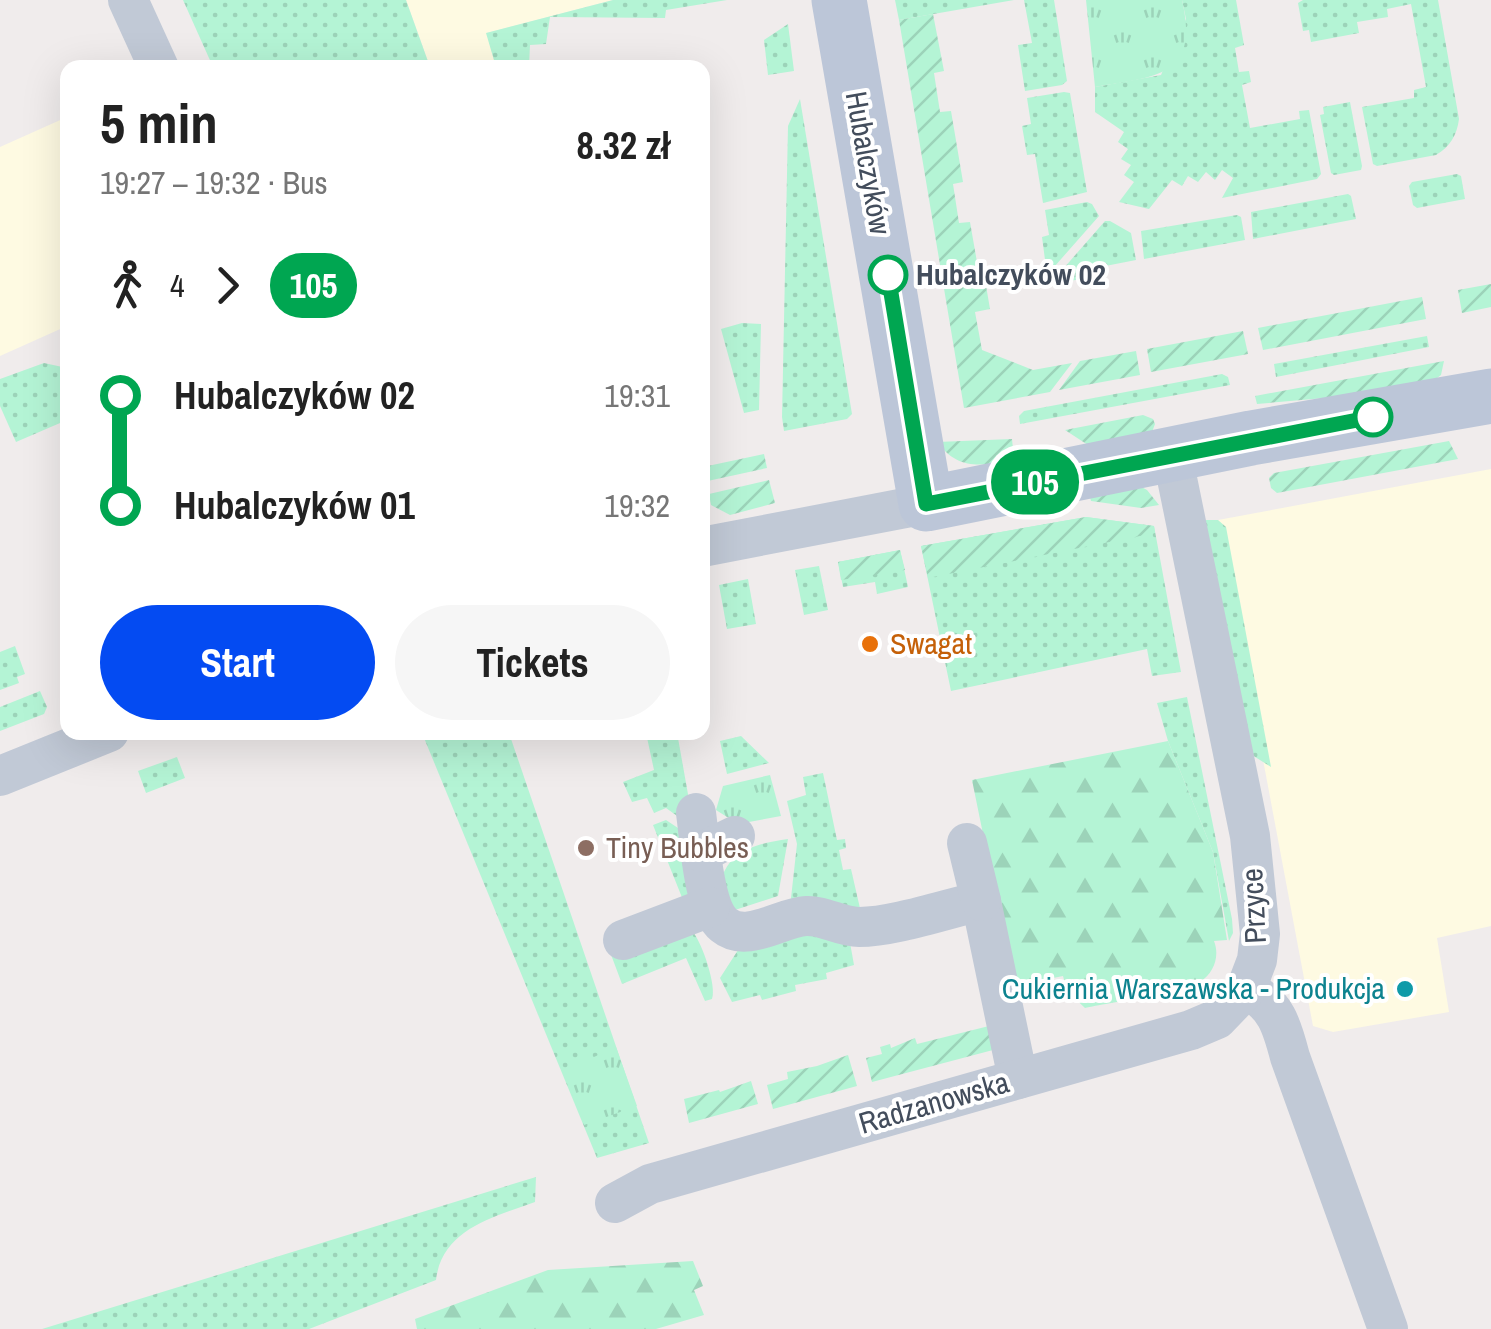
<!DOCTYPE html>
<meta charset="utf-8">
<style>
:root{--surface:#fff;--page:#f6f6f6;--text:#222;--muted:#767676;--accent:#044bf2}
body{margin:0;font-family:"Archivo Narrow",sans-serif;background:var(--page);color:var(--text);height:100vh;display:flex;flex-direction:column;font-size:38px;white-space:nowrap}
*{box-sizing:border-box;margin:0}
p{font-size:32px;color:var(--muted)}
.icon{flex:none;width:55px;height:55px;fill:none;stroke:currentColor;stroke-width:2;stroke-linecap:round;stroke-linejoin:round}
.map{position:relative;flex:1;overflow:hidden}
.details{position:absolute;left:60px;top:60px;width:650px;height:680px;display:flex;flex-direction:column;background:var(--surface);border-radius:20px;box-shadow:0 10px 40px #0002}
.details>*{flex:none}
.badge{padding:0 20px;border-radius:32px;font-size:35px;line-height:65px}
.map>.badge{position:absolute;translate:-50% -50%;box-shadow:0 0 0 5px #fff}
.legs{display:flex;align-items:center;gap:15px;height:110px;padding:0 40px;font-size:32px}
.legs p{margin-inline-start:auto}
.headline{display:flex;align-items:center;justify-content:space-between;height:170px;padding:0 40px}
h1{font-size:55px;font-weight:700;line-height:75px}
.cta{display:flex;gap:20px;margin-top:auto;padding:20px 40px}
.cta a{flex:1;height:115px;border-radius:60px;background:var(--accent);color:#fff;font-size:40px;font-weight:700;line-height:115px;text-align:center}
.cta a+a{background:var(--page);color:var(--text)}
ul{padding:0 40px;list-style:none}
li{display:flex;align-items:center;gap:35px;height:110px;font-size:38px}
li i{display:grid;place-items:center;width:15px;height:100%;margin:0 12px;background:currentColor}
li i::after{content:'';width:25px;height:25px;margin:-12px;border:8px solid;border-radius:50%;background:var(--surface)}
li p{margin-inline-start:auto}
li:first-child i{background:linear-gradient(#0000 50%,currentColor 0)}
li:last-child i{background:linear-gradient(currentColor 50%,#0000 0)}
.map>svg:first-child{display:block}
</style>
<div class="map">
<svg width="1491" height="1329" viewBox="0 0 1491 1329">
<defs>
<pattern id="grass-dots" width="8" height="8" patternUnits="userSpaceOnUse" patternTransform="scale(2.5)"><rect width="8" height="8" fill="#b4f4d5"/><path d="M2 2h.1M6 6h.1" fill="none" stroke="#9cd3b9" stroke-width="1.8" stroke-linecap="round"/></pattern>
<pattern id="forest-firs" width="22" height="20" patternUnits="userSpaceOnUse" patternTransform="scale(2.5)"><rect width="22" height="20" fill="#b4f4d5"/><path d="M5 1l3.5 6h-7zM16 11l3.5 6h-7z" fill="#9cd3b9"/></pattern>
<pattern id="park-tufts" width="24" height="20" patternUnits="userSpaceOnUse" patternTransform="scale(2.5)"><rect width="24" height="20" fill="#b4f4d5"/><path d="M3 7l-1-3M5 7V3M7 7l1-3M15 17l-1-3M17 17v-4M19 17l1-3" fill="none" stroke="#9cd3b9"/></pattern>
<pattern id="garden-furrows" width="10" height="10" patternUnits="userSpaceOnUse" patternTransform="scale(2.5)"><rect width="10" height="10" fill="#b4f4d5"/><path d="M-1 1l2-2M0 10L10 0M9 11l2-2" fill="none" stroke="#9cd3b9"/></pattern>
</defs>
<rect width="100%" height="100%" fill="#f0ecec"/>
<g fill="#fefae2">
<path d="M406,0h207l-126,33 9,35 -66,-1z"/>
<path d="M67,117v209l-67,30v-209z"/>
<path d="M1491,469v457l-54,12 12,74 -116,20 -20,-6 -95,-506z"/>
</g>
<g fill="url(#grass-dots)">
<path d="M183,0h223l24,67h-217z"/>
<path d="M613,0h114l-61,10 -1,8 -115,-1 -4,27 -16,1 -1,22h-33l-10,-34z"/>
<path d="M895,0h119l-115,20z"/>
<path d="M1024,0h30l13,81 -5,4 -37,6 -7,-46 14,-2z"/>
<path d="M1182,0h54l8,45 -9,3 4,24 10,-1 2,11 -9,3 8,43 50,-9 -1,-8 10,-1 12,64 -4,5 -95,19 11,-20 -11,-8 -7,10 -9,-8 -8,10 -10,-6 -6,10 -10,-6 -23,29 -30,-7 15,-20 -10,-7 7,-10 -10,-6 7,-10 -10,-7 6,-10 -29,-20v-25l66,-12 25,-56z"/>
<path d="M1303,0h135l21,119c-2,16 -9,28 -23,36l-59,11 -4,-2 -11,-57 52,-9v-8l12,-3 -15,-83 -24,5 1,8 -31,5 2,11 -48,9 -2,-12 -6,1 -5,-28z"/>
<path d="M788,24l6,47 -26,4 -4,-35z"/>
<path d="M1064,92l6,1 17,99 -44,11 -8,-49 -8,1 -5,-29 9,-2 -4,-26z"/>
<path d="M800,99l52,315 -5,5 -63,12 -2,-14 6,-291z"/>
<path d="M1350,102l12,64 -1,4 -27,5 -3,-2 -11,-58 4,-1 -1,-7z"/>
<path d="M1457,174l4,2 4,23 -48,9 -4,-3 -4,-19 3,-4z"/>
<path d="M1348,194l3,2 5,23 -103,20 -2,-27z"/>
<path d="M1087,202l5,2 7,12 -52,59 -5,-38 7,-2 -4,-25z"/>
<path d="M1237,215l4,2 4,23 -101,19 -3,-28z"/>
<path d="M1105,221h5l21,12 5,27 -46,9 1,8 -42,8z"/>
<path d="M742,323l19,1 -2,86 -15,3 -23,-84z"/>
<path d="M1427,336l2,11 -153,30 -2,-13z"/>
<path d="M44,363l23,5v52l-51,22 -16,-36v-27z"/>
<path d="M1222,374l6,3 2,8 -210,39 -1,-8 5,-5z"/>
<path d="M1086,517l68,9 27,146 -29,4 -5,-27 -196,42 -30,-145z"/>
<path d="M1205,520h13l8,7 45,240 -19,-12z"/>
<path d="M900,550l8,37 -31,7 -2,-12 -32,5 -5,-25z"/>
<path d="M819,566l9,44 -24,5 -9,-45z"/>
<path d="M748,579l8,45 -29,5 -8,-44z"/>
<path d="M15,646l10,28 -8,3 2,6 -19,7v-38z"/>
<path d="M40,691l7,16 -3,7 -44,17v-24z"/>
<path d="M1187,697l45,222 1,14 -4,8 -16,-89 -45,-111 -11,-38z"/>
<path d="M422,733h87l140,410 -52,15z"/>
<path d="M646,733h15l2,7 15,-2 16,90 -28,-20 -12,5 -7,-15 -15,4 -9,-20 31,-12z"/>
<path d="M741,736l28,27 -42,11 -7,-33z"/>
<path d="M177,757l8,21 -39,15 -8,-22z"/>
<path d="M823,773l14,67 8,-1 1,9 -7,2 4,20 8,-1 11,48 -69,-12 -2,-7 6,-54 -10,-43 19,-6 -3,-18z"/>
<path d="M666,820l30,20 3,41 -16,19 -30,-75z"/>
<path d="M788,839l-10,57 -43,14 -15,-28c10,-33 36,-38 68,-43z"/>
<path d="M791,929l58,8 5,28 -28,8 1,6 -32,6 1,6 -34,9 -2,-5 -28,7 -12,-24 20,-31z"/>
<path d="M693,932c9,11 24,54 19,67l-7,2 -19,-43 -64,26 -12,-32z"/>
<path d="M536,1177l-1,25c-41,15 -93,27 -99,78l-127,49h-267z"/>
</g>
<g fill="url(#forest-firs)">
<path d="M1168,741l45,111 14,88 -13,1c6,15 0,32 -14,41 -15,10 -93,21 -115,26l-18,-17 -4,-15 -49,10 -42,-206z"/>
<path d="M693,1261l10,25 -9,4 10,25 -48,14h-239l-2,-10 133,-49z"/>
</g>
<g fill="url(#park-tufts)">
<path d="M1086,0h96c18,78 -26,76 -87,87z"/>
<path d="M770,775l11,41 -43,8 -22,-14 7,-24z"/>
<path d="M616,1047l21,59 -53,19 -21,-54z"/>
</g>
<g fill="url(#garden-furrows)">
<path d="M933,14l11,57 -10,2 6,39 11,-1 12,71 -10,2 6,39 11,-1 7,40h5l8,47 -15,3 7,38 51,20 39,-7 -22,29 -86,16 -65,-388z"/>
<path d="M1491,284v23l-29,6 -4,-23z"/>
<path d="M1422,297l4,22 -163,31 -5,-22z"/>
<path d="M1243,331l5,23 -97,18 -4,-23z"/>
<path d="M1136,351l4,24 -81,15 21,-29z"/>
<path d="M1444,361l-3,14 -9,7 -85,14 -90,8 -2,-8z"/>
<path d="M1143,415l10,4 2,5 -3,8 -61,15 -26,-17z"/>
<path d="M1012,439l1,10 -9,13c-30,5 -48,5 -67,-20z"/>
<path d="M1449,441l9,18 -181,34 -6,-5 -2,-10 5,-5z"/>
<path d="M764,454l3,14 -64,14v-15z"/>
<path d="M769,480l6,23 -45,12 -19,-10 -2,-11z"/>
<path d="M1136,484l11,6 12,15 -18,3 -50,-7 -1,-4z"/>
<path d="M1086,517l68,9 1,7 -227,45 -7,-32z"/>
<path d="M900,550l5,20 -64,10 -3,-18z"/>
<path d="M989,1026l4,24 -121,32 -6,-24 16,-4 -2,-7 10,-3 1,4 24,-10 2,6z"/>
<path d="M848,1055l9,31 -84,23 -6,-24 21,-6 -1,-7 30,-6z"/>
<path d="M751,1081l7,23 -69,19 -5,-24 35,-9 1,2z"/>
</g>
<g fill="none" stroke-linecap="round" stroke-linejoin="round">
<g stroke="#c1c9d6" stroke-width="40">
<path d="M128,0l31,68"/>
<path d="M702,547l224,-43"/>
<path d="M0,776l109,-44"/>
<path d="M696,813c4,28 7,95 28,112 23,19 57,-8 82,-9 18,-1 34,11 53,11 34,0 87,-18 122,-26l37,178"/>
<path d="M967,843l14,58"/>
<path d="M702,852l33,-16"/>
<path d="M623,940l87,-33"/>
<path d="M1246,989c30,15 36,37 44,68l98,272"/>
<path d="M615,1203l35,-19 541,-154 26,-11 29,-30 11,-29 3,-26 -10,-98 -78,-382"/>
</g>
<path stroke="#bcc6d8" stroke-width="55" d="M839,0l87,504 325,-66 240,-42"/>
</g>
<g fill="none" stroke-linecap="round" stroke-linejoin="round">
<g stroke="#fff" stroke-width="22">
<path id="line-1" d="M888,275l38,229 447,-87"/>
</g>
<use href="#line-1" stroke="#00a651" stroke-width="15"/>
</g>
<g fill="#fff" stroke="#00a651" stroke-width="5">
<circle cx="888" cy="275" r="18"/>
<circle cx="1373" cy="417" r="18"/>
</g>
<circle fill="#e8710a" stroke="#fff" stroke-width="4" cx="870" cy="644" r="10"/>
<circle fill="#8d6e63" stroke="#fff" stroke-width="4" cx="586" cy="848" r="10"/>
<circle fill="#0f9aa8" stroke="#fff" stroke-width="4" cx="1405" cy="989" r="10"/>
<g text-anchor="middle" stroke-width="8" stroke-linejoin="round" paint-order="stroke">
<g font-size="30" fill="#434d5c" stroke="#fff">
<text transform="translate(868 163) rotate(80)" y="10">Hubalczyków</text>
<text transform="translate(1254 906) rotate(-93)" y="10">Przyce</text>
<text transform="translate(934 1103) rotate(-16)" y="10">Radzanowska</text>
</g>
<g font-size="30" font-weight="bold" fill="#434d5c" stroke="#fff" text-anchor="start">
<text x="916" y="285">Hubalczyków 02</text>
</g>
<g font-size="30" fill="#c56008" stroke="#fff" text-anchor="start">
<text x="890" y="654">Swagat</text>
</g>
<g font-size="30" fill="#785e54" stroke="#fff" text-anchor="start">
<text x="606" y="858">Tiny Bubbles</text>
</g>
<g font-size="30" fill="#0d838f" stroke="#fff" text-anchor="end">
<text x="1385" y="999">Cukiernia Warszawska - Produkcja</text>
</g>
</g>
</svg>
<b class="badge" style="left:1035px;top:482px;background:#00a651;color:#fff">105</b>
<section class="details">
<div class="headline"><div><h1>5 min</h1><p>19:27 – 19:32 · Bus</p></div><b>8.32 zł</b></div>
<div class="legs"><svg class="icon" aria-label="walk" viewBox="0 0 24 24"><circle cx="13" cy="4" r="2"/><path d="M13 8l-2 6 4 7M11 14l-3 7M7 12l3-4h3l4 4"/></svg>4<svg class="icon" aria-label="forward" viewBox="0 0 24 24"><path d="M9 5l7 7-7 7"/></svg><b class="badge" style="background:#00a651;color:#fff">105</b></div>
<ul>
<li><i style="color:#00a651"></i><b>Hubalczyków 02</b><p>19:31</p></li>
<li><i style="color:#00a651"></i><b>Hubalczyków 01</b><p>19:32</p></li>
</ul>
<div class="cta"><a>Start</a><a>Tickets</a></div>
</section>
</div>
